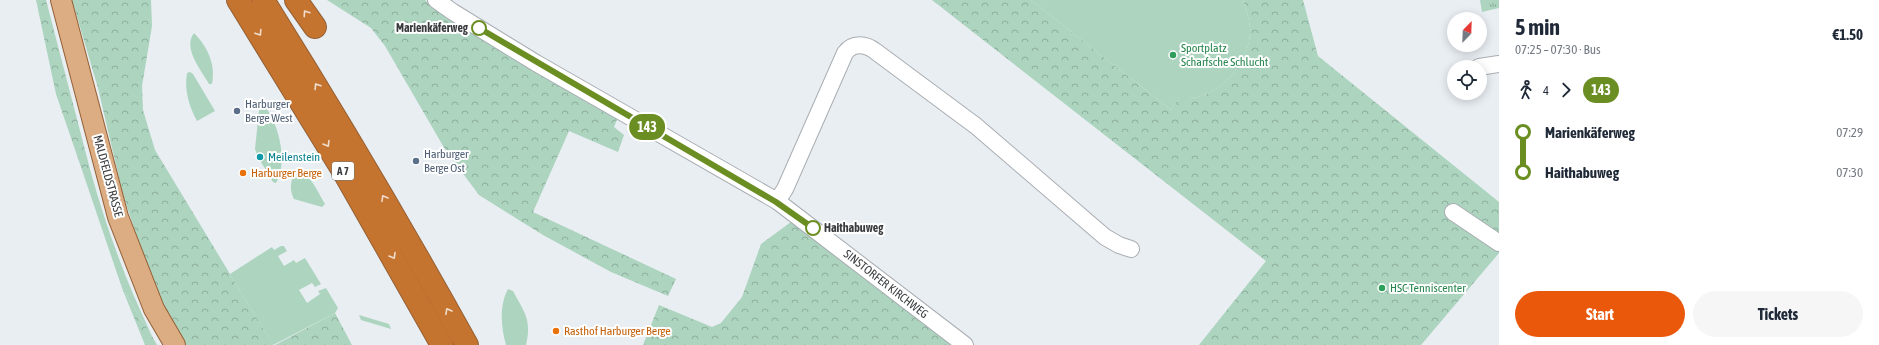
<!DOCTYPE html>
<meta charset="utf-8">
<style>
:root{--surface:#fff;--page:#f6f6f7;--text:#1f2937;--muted:#747a83;--accent:#ea580c}
body{margin:0;font-family:"Asap Condensed",sans-serif;background:var(--page);color:var(--text);height:100vh;display:flex;flex-direction:column;font-size:15px;white-space:nowrap}
*{box-sizing:border-box;margin:0}
p{font-size:13px;color:var(--muted)}
.icon{flex:none;width:22px;height:22px;fill:none;stroke:currentColor;stroke-width:2;stroke-linecap:round;stroke-linejoin:round}
.map{position:relative;flex:1;overflow:hidden}
.details{display:flex;flex-direction:column;background:var(--surface);width:380px}
.details>*{flex:none}
.badge{padding:0 8px;border-radius:13px;font-size:14px;line-height:26px}
.needle{width:26px;rotate:23deg}
.fabs{position:absolute;left:1447px;top:12px;display:grid;gap:8px}
.fabs a{display:grid;place-items:center;width:40px;height:40px;border-radius:50%;background:var(--surface);box-shadow:0 2px 10px #0003;font-size:20px}
.map>.badge{position:absolute;translate:-50% -50%;box-shadow:0 0 0 2px #fff}
.legs{display:flex;align-items:center;gap:6px;height:44px;padding:0 16px;font-size:13px}
.legs p{margin-inline-start:auto}
.headline{display:flex;align-items:center;justify-content:space-between;height:68px;padding:0 16px}
h1{font-size:22px;font-weight:700;line-height:30px}
.button{display:flex;gap:8px;margin-top:auto;padding:8px 16px}
.button a{flex:1;height:46px;border-radius:24px;background:var(--accent);color:#fff;font-size:16px;font-weight:700;line-height:46px;text-align:center}
.button a+a{background:var(--page);color:var(--text)}
ul{padding:0 16px;list-style:none}
li{display:flex;align-items:center;gap:14px;height:40px;font-size:15px}
li i{display:grid;place-items:center;width:6px;height:100%;margin:0 5px;background:currentColor}
li i::after{content:'';width:10px;height:10px;margin:-5px;border:3px solid;border-radius:50%;background:var(--surface)}
li p{margin-inline-start:auto}
li:first-child i{background:linear-gradient(#0000 50%,currentColor 0)}
li:last-child i{background:linear-gradient(currentColor 50%,#0000 0)}
main{display:flex;flex:1;min-height:0}
.map>svg:first-child{display:block}
</style>
<main>
<div class="map">
<svg width="1499" height="345" viewBox="0 0 1499 345">
<defs>
<pattern id="forest-crowns" width="20" height="18" patternUnits="userSpaceOnUse"><rect width="20" height="18" fill="#acd4bf"/><path d="M2 6a3 3 0 1 1 6 0M12 15a3 3 0 1 1 6 0" fill="none" stroke="#8dad9c"/></pattern>
<pattern id="park-tufts" width="24" height="20" patternUnits="userSpaceOnUse"><rect width="24" height="20" fill="#acd4bf"/><path d="M3 7l-1-3M5 7V3M7 7l1-3M15 17l-1-3M17 17v-4M19 17l1-3" fill="none" stroke="#8dad9c"/></pattern>
</defs>
<rect width="100%" height="100%" fill="#e9eef3"/>
<g fill="#acd4bf">
<path d="M1031,0h212c3,11 8,22 7,33 -2,30 -24,56 -52,64 -6,1 -13,1 -19,1l-8,12z"/>
<path d="M194,33c14,14 22,32 18,51h-3c-7,-13 -27,-36 -15,-51z"/>
<path d="M190,72l3,2 22,37 -18,10c-8,-14 -13,-32 -10,-48z"/>
<path d="M260,101c18,16 29,61 16,82l-3,-1 -15,-25 -3,-8z"/>
<path d="M298,170c12,3 21,24 27,34l-3,3 -28,-8c-5,-9 -4,-22 4,-29z"/>
<path d="M83,173h8c16,57 36,111 62,165l-31,-50z"/>
<path d="M281,246h3l3,5 -9,5 6,10 10,-6 2,3 9,-5 16,26 -6,3 -3,-4 -13,7 8,13 13,-9 -2,-3 8,-3 12,20 -3,5 -62,32 -43,-71 42,-27 2,3z"/>
<path d="M508,289l5,2c11,21 19,28 13,54h-20c-5,-18 -7,-39 2,-56z"/>
<path d="M359,315l30,9 2,5 -30,-9z"/>
</g>
<g fill="url(#forest-crowns)">
<path d="M36,0h10l45,173h-8l-27,-79z"/>
<path d="M72,0h79l1,26 -10,60 1,24 12,40 118,195h-87l-31,-54 -32,-96 -25,-107z"/>
<path d="M327,0h98l21,18 172,99 -4,10 10,8 -6,17 -49,-21 -36,81 143,67 -8,17 -57,-24 -68,-37 -64,-40 -33,-44 -61,-105 -14,-18z"/>
<path d="M932,0h99l140,110 8,-12c6,0 13,0 19,-1 28,-8 50,-34 52,-64 1,-11 -4,-22 -7,-33h60l15,56 181,146v51l-78,92h-222l67,-84z"/>
<path d="M791,222l163,123h-311l16,-40 53,22 9,-4 21,-26 19,-53z"/>
<path d="M122,288l31,50 4,7h-12z"/>
<path d="M335,313l17,32h-77z"/>
</g>
<path fill="url(#park-tufts)" d="M1480,0h19v8l-17,4z"/>
<g fill="none" stroke-linecap="round" stroke-linejoin="round">
<g stroke="#a8adb2" stroke-width="18">
<g id="minor">
<path d="M436,0l17,12 83,51 241,138 188,144"/>
<path d="M1479,67l20,-3"/>
<path d="M777,201l8,-12 60,-136c8,-11 21,-9 30,-2l101,75 129,111 14,8 12,4"/>
<path d="M1453,212l46,31"/>
</g>
</g>
<g stroke="#946035" stroke-width="22">
<path id="major" d="M61,0l57,217 36,92 21,36"/>
</g>
<g stroke="#946035" stroke-width="24">
<g id="highway">
<path d="M238,0l107,174 97,171"/>
<path d="M263,0c71,113 139,228 204,345"/>
<path d="M296,0l19,27"/>
</g>
</g>
<use href="#minor" stroke="#fff" stroke-width="16"/>
<use href="#major" stroke="#dcac83" stroke-width="20"/>
<use href="#highway" stroke="#c57430" stroke-width="22"/>
</g>
<defs><path id="oneway-chevron" d="M-2-3.5L2.5 0L-2 3.5" fill="none" stroke-width="1.6" stroke-linecap="round" stroke-linejoin="round"/></defs>
<g stroke="#f0dccb">
<use href="#oneway-chevron" transform="translate(306 13) rotate(-124)"/>
<use href="#oneway-chevron" transform="translate(259 33) rotate(58)"/>
<use href="#oneway-chevron" transform="translate(317 86) rotate(-122)"/>
<use href="#oneway-chevron" transform="translate(327 144) rotate(59)"/>
<use href="#oneway-chevron" transform="translate(384 198) rotate(-120)"/>
<use href="#oneway-chevron" transform="translate(393 256) rotate(60)"/>
<use href="#oneway-chevron" transform="translate(448 311) rotate(-119)"/>
</g>
<g fill="none" stroke-linecap="round" stroke-linejoin="round">
<g stroke="#fff" stroke-width="9">
<path id="line-1" d="M479,28l297,174 37,26"/>
</g>
<use href="#line-1" stroke="#6b8e23" stroke-width="6"/>
</g>
<g fill="#fff" stroke="#6b8e23" stroke-width="2">
<circle cx="479" cy="28" r="7"/>
<circle cx="813" cy="228" r="7"/>
</g>
<g fill="#2e9e5b" stroke="#fff" stroke-width="1.5">
<circle cx="1173" cy="55" r="4"/>
<circle cx="1382" cy="288" r="4"/>
</g>
<g fill="#5c6f8a" stroke="#fff" stroke-width="1.5">
<circle cx="237" cy="111" r="4"/>
<circle cx="416" cy="161" r="4"/>
</g>
<circle fill="#0f9aa8" stroke="#fff" stroke-width="1.5" cx="260" cy="157" r="4"/>
<g fill="#e8710a" stroke="#fff" stroke-width="1.5">
<circle cx="243" cy="173" r="4"/>
<circle cx="556" cy="331" r="4"/>
</g>
<g text-anchor="middle" stroke-width="4" stroke-linejoin="round" paint-order="stroke">
<rect fill="#fff" stroke="#747677" stroke-width="1" x="332" y="162" width="22" height="18" rx="3"/>
<g font-size="11" font-weight="bold" fill="#393b3d">
<text x="343" y="175">A 7</text>
</g>
<g font-size="12" font-weight="bold" fill="#393b3d" stroke="#fff" text-anchor="end">
<text x="468" y="32">Marienkäferweg</text>
<text x="824" y="232" text-anchor="start">Haithabuweg</text>
</g>
<g font-size="12" fill="#27864d" stroke="#fff" text-anchor="start">
<text x="1181" y="52">Sportplatz<tspan x="1181" dy="14">Scharfsche Schlucht</tspan></text>
<text x="1390" y="292">HSC Tenniscenter</text>
</g>
<g font-size="12" fill="#4e5e75" stroke="#fff" text-anchor="start">
<text x="245" y="108">Harburger<tspan x="245" dy="14">Berge West</tspan></text>
<text x="424" y="158">Harburger<tspan x="424" dy="14">Berge Ost</tspan></text>
</g>
<g font-size="12" fill="#0d838f" stroke="#fff" text-anchor="start">
<text x="268" y="161">Meilenstein</text>
</g>
<g font-size="12" fill="#c56008" stroke="#fff" text-anchor="start">
<text x="251" y="177">Harburger Berge</text>
<text x="564" y="335">Rasthof Harburger Berge</text>
</g>
<g font-size="12" fill="#393b3d" stroke="#fff">
<text transform="translate(108 176) rotate(75)" y="4">MALDFELDSTRASSE</text>
<text transform="translate(886 284) rotate(38)" y="4">SINSTORFER KIRCHWEG</text>
</g>
</g>
</svg>
<div class="fabs">
<a><svg class="needle" viewBox="-14 -14 28 28"><path d="M0-13l5 13h-10z" fill="#e53935"/><path d="M0 13l5-13h-10z" fill="#747a83"/></svg></a>
<a><svg class="icon" aria-label="locate" viewBox="0 0 24 24"><circle cx="12" cy="12" r="6"/><path d="M12 2v4M12 18v4M2 12h4M18 12h4"/></svg></a>
</div>
<b class="badge" style="left:647px;top:127px;background:#6b8e23;color:#fff">143</b>
</div>
<section class="details">
<div class="headline"><div><h1>5 min</h1><p>07:25 – 07:30 · Bus</p></div><b>€1.50</b></div>
<div class="legs"><svg class="icon" aria-label="walk" viewBox="0 0 24 24"><circle cx="13" cy="4" r="2"/><path d="M13 8l-2 6 4 7M11 14l-3 7M7 12l3-4h3l4 4"/></svg>4<svg class="icon" aria-label="forward" viewBox="0 0 24 24"><path d="M9 5l7 7-7 7"/></svg><b class="badge" style="background:#6b8e23;color:#fff">143</b></div>
<ul>
<li><i style="color:#6b8e23"></i><b>Marienkäferweg</b><p>07:29</p></li>
<li><i style="color:#6b8e23"></i><b>Haithabuweg</b><p>07:30</p></li>
</ul>
<div class="button"><a>Start</a><a>Tickets</a></div>
</section>
</main>
